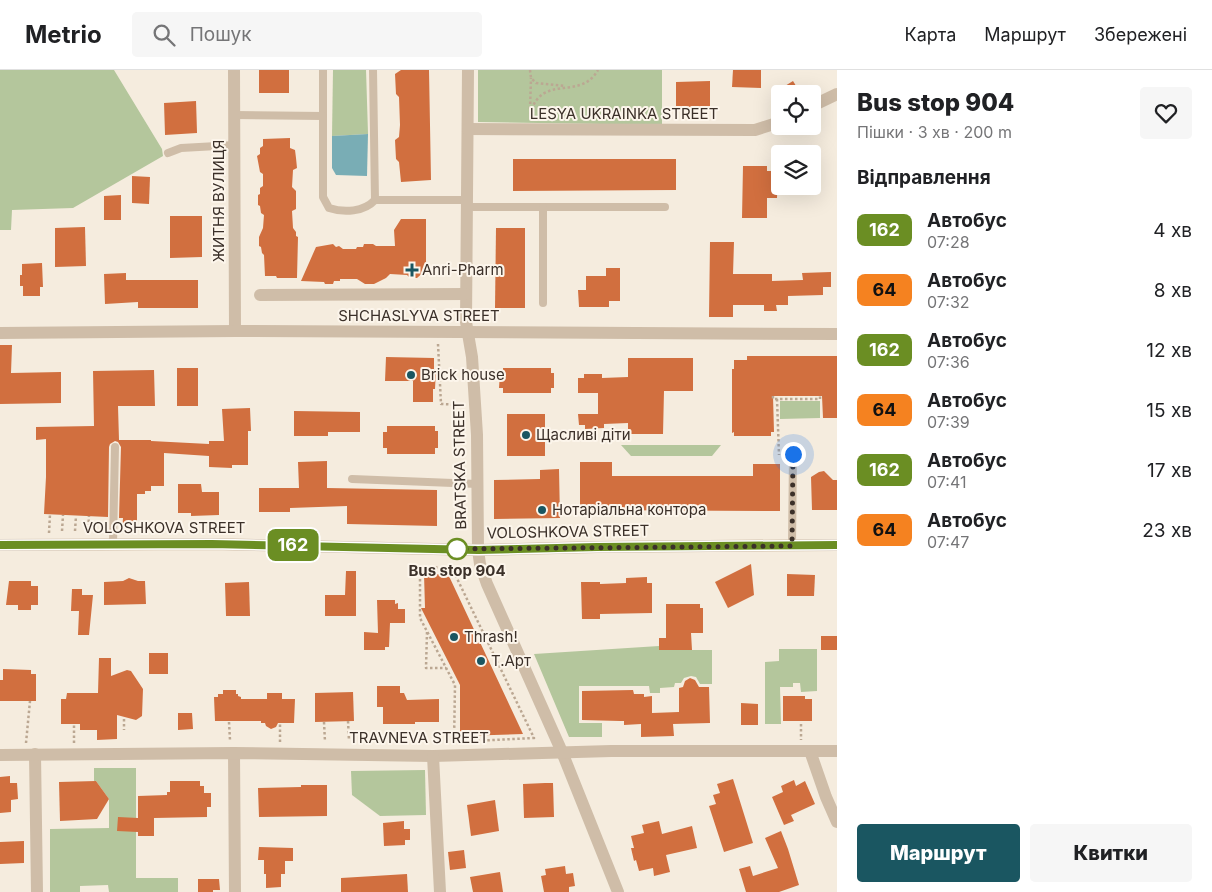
<!DOCTYPE html>
<html lang="uk">
<meta charset="utf-8">
<style>
:root{--surface:#fff;--page:#f6f6f6;--text:#202124;--muted:#757577;--line:#e0e0e0;--accent:#1a5661}
body{margin:0;font-family:Inter,sans-serif;background:var(--page);color:var(--text);height:100vh;display:flex;flex-direction:column;font-size:19px;white-space:nowrap}
*{box-sizing:border-box;margin:0}
p{font-size:16px;color:var(--muted)}
.icon{flex:none;width:28px;height:28px;fill:none;stroke:currentColor;stroke-width:2;stroke-linecap:round;stroke-linejoin:round}
.map{position:relative;flex:1;overflow:hidden}
.panel{display:flex;flex-direction:column;background:var(--surface);width:375px}
.panel>*{flex:none}
.badge{padding:0 10px;border-radius:8px;font-size:18px;line-height:32px}
.tools{position:absolute;left:771px;top:15px;display:grid;gap:10px}
.tools a{display:grid;place-items:center;width:50px;height:50px;border-radius:5px;background:var(--surface);box-shadow:0 5px 20px #0002;font-size:25px}
.you{position:absolute;width:25px;height:25px;margin:-12px;border:4px solid #fff;border-radius:50%;background:#1a73e8;box-shadow:0 0 0 8px #1a73e833}
.map>.badge{position:absolute;translate:-50% -50%;box-shadow:0 0 0 2px #fff}
h2{padding:0 20px;font-size:19px;line-height:45px}
.round{display:grid;place-items:center;flex:none;width:52px;height:52px;border-radius:5px;background:var(--page)}
.summary{display:flex;align-items:center;justify-content:space-between;height:85px;padding:0 20px}
h1{font-size:24px;font-weight:800;line-height:38px}
.cta{display:flex;gap:10px;margin-top:auto;padding:10px 20px}
.cta a{flex:1;height:58px;border-radius:5px;background:var(--accent);color:#fff;font-size:20px;font-weight:800;line-height:58px;text-align:center}
.cta a+a{background:var(--page);color:var(--text)}
ul{padding:0;list-style:none}
li{display:flex;align-items:center;gap:15px;height:60px;padding:0 20px}
li div{flex:1}
li b{display:block;font-size:19px}
li em{font-style:normal}
li .badge{min-width:55px;font-weight:700;text-align:center}
header{display:flex;align-items:center;gap:30px;box-sizing:border-box;height:70px;padding:0 25px;background:var(--surface);border-bottom:1px solid var(--line)}
header strong{font-size:24px}
nav{display:flex;gap:28px;margin-inline-start:auto;font-size:18px}
.search{width:350px;height:45px;background:var(--page);display:flex;align-items:center;gap:12px;box-sizing:border-box;padding:0 18px;border-radius:5px;color:var(--muted);font-size:19px}
main{display:flex;flex:1;min-height:0}
.map>svg:first-child{display:block}
</style>
<header>
<strong>Metrio</strong>
<div class="search"><svg class="icon" aria-label="search" viewBox="0 0 24 24"><circle cx="10" cy="10" r="6"/><path d="M15 15l6 6"/></svg>Пошук</div>
<nav><a>Карта</a><a>Маршрут</a><a>Збережені</a></nav>
</header>
<main>
<div class="map">
<svg width="837" height="822" viewBox="0 0 837 822">
<rect width="100%" height="100%" fill="#f5ecde"/>
<g fill="#b4c69c">
<path d="M0,0h114l48,79 1,7 -90,52 -61,2 -1,20h-11z"/>
<path d="M333,0h33l2,64 -36,2z"/>
<path d="M478,0h184v55l-184,-3z"/>
<path d="M780,331h40v17l-40,1z"/>
<path d="M621,375h100l-9,11h-81z"/>
<path d="M659,576v4h53v34h-12l-4,-7 -5,-1 -7,2 -3,5h-6l-1,4 -14,1v5h-10l-1,-7h-70v37h23v14h-33l-35,-83z"/>
<path d="M779,579h38v42l-16,1 -1,-9h-7v4h-13l1,37h-16v-62l14,-1z"/>
<path d="M94,698h42v110h42v14h-69l-1,-7 -28,1v6h-30v-63l59,-1v-29l-13,-18h-2z"/>
<path d="M425,700l1,45 -46,1 -28,-21 -1,-24z"/>
</g>
<path fill="#79adb5" d="M368,64l-1,42 -31,-1 -4,-7v-32z"/>
<g fill="#d16f3f">
<rect x="259" y="0" width="30" height="23"/>
<path d="M401,0h28l2,110 -30,2 -2,-20 -3,-3 -1,-19 4,-3 1,-12 -1,-28 -3,-3 -1,-20z"/>
<path d="M733,0h28v18l-29,-1z"/>
<path d="M710,11v26l-34,1v-26z"/>
<path d="M793,11l8,13h-29z"/>
<path d="M196,31l1,32 -32,2 -1,-32z"/>
<path d="M290,68v10l5,2 1,8 1,10 -4,2 -1,17 4,4v18l-4,2 1,17 3,4v4l2,1 -1,41h-20l-1,-2h-11l-1,-21 -2,-2 -1,-6 -2,-1v-9l4,-9 1,-13 -3,-2 -1,-7 -2,-1v-10l2,-1v-6l3,-2v-12l-3,-2 -3,-16 3,-2v-6l3,-2v-7z"/>
<path d="M513,89h163v31l-163,1z"/>
<path d="M743,96h24v5h11l-1,27h-10v20h-25z"/>
<path d="M132,106l18,1 -1,27 -17,-1z"/>
<path d="M121,125v25h-17v-24z"/>
<path d="M170,146h32v41l-32,1z"/>
<path d="M401,149h25v51l-9,8h-7l-3,-3 -17,-1 -4,4 -12,6h-9l-8,-5h-17v2h-6l-1,3h-8l-1,-2 -23,-1 15,-34 17,-3 3,3 3,-1 4,3h13l1,-2h6l1,-3h9l3,2h19l-1,-16z"/>
<path d="M85,157l1,39 -31,1v-39z"/>
<path d="M496,158h29v80h-30z"/>
<path d="M710,172h24l-1,32h39v7l31,-1 -1,-7 29,-1v15h-8v8l-35,1v9h-12l1,6h-13v-6h-31v12h-24z"/>
<path d="M42,193l1,24h-3v9h-17v-10h-3v-11h2v-11z"/>
<path d="M606,198h14v33h-11v6h-30l-1,-17h8v-14h20z"/>
<path d="M126,203v7h72v28h-60v-6l-33,2 -1,-30z"/>
<path d="M0,275h12l-1,28 50,-1v31l-61,1z"/>
<path d="M747,286h90v62h-14l-1,-22h-49l1,36h-3v4h-37v-4l-2,1v-64h2v-9h13z"/>
<path d="M386,287l48,1v11h2l-1,20h-2v13h-20v-21h-28z"/>
<path d="M628,288h65v33h-29l-1,43h-35v-11l-24,1v4l-19,1v-4h-6l-1,-11h20v-21h-20v-15h6v-4h18v4l26,-1z"/>
<rect x="177" y="298" width="21" height="38"/>
<path d="M503,298h48v5h3v15h-3v5h-48v-5h-4l1,-15h3z"/>
<path d="M154,300l1,36h-37l1,34h32v1l58,3v-3h15l-2,-32 28,-1 1,23h-3v34h-16v3l-23,-1v-11l-45,-3v33h-13v5h-6v3h-8v38h-15l1,-14h-4l2,-71 -3,-5 -3,-1 -5,3 -1,3 -1,70 -64,-3 2,-37v-38l-10,1v-13l58,-1 -1,-55z"/>
<path d="M294,341l66,1v20h-32v4h-34z"/>
<rect x="507" y="344" width="38" height="42"/>
<path d="M387,356h48v5h3v17h-3v6h-48v-6h-4v-16h4z"/>
<path d="M327,391v27l110,2v36l-90,-2v-18l-57,2v4h-31v-24h40l-1,-26z"/>
<path d="M580,392h32v14h141v-12h27v47l-200,-1z"/>
<path d="M559,399l1,49 -66,1v-39l46,-1v-9z"/>
<path d="M824,401l9,9h4v30h-25l-1,-33 8,-5z"/>
<path d="M178,414h23l1,8h17v23l-28,1v-3h-13z"/>
<path d="M751,494l3,31 -26,13 -13,-26z"/>
<path d="M346,501h10v45h-31v-21h20z"/>
<path d="M424,504h24l75,160 -63,2v-51l-39,-77h4z"/>
<path d="M787,504l28,1 -1,21h-27z"/>
<path d="M647,507v6h5v30l-52,1v5h-18l-1,-37h19v2l26,-1v-5z"/>
<path d="M129,508l9,3h7l1,23 -42,1v-23l19,-1z"/>
<path d="M9,511h22v5h7v19h-7v5h-13v-5h-12z"/>
<path d="M249,512l1,34h-24l-1,-33z"/>
<path d="M72,519h10v6h11l-4,40h-11l1,-24h-8z"/>
<path d="M377,530h18v4l3,-1v6h7v14h-15l-1,24h-4v3h-21v-18l14,1z"/>
<path d="M666,534h34v4h3v25h-12l1,17h-33v-12h7z"/>
<rect x="821" y="566" width="16" height="14"/>
<rect x="149" y="583" width="19" height="21"/>
<path d="M99,588h12v18l16,-6 4,1 12,18 -1,27 -6,4 -19,-5v24l-20,1v-10h-17v-6h-19v-25h5l1,-6h31z"/>
<path d="M3,599l28,1v4h5v27h-36v-21h3z"/>
<path d="M690,608l5,2 4,7h10l1,36 -37,1 1,12 -33,1v-13l-17,1v-4h-4l-38,-1v-29l51,-1 1,4h10v3l8,-1v17l27,-1v-24l4,-1 2,-6z"/>
<path d="M377,616h23v7h4l3,7 32,-1v23h-24v2h-32v-17h-6z"/>
<path d="M223,620h13v4h2v2l3,1v2h26v-6h15v6h13l-1,24h-16l-2,4 -5,2 -5,-3 -1,-3h-4v-2h-46l-1,-24h4v-3h5z"/>
<path d="M353,622l1,29 -39,1v-29z"/>
<path d="M783,626h22v3h7v22h-29z"/>
<path d="M741,633l17,1v21h-17z"/>
<path d="M178,643h14l1,16 -15,1z"/>
<path d="M10,706v7h7l1,16 -7,1v12l-11,1v-36z"/>
<path d="M733,709l20,64 -29,9 -15,-46 7,-2 -3,-9 7,-2 -3,-9z"/>
<path d="M794,710l2,6 9,-5 10,23 -24,11 3,6 -10,4 -12,-28 11,-5 -2,-6z"/>
<path d="M96,711l13,18 -12,20 -37,2 -1,-39z"/>
<path d="M170,711h30v5h4v7h7v14h-4v10l-53,1v18h-16v-4l-21,-1 1,-14 20,1v-22l29,-1v-3h3z"/>
<path d="M545,713h8l1,34 -30,1 -1,-34z"/>
<path d="M301,715h26v31l-68,1 -1,-29 43,-1z"/>
<path d="M495,730l4,31 -28,5 -4,-31z"/>
<path d="M404,751v8h6v11h-5v5l-21,1 -1,-23z"/>
<path d="M659,751l3,13 30,-8 5,22 -31,7 4,17 -16,4 -1,-8 -14,3 -3,-11 -2,1 -3,-13h3l-3,-12 13,-3 -2,-8z"/>
<path d="M781,761l7,18 11,36 -20,7h-33l-7,-23 11,-3 3,10 25,-8 -13,-30z"/>
<path d="M24,771v22l-24,1v-22z"/>
<path d="M259,777l34,1v13h-8v13h-4v13l-15,1v-14h-2v-14h-6z"/>
<path d="M464,780l2,18 -16,2 -2,-18z"/>
<path d="M565,796l1,8 7,-1 2,13 -6,1v5h-25l-3,-16 5,-1 -1,-6z"/>
<path d="M500,802l3,20h-30l-3,-15z"/>
<path d="M407,804l1,18h-67v-14z"/>
<path d="M198,809h21l1,11h-7v2h-15z"/>
</g>
<g fill="none" stroke-linecap="round" stroke-linejoin="round">
<g stroke="#bba792" stroke-width="2.5" stroke-dasharray="2.5 2.5" stroke-linecap="butt">
<path d="M530,0l1,8 5,5 29,3"/>
<path d="M530,39l1,-31"/>
<path d="M530,44c12,-42 50,-12 68,-44"/>
<path d="M438,274l3,60 22,1"/>
<path d="M773,326v3h47v-3"/>
<path d="M777,329l2,56"/>
<path d="M62,461l1,-16"/>
<path d="M75,461l1,-15"/>
<path d="M88,462l1,-16"/>
<path d="M49,463l1,-19"/>
<path d="M420,497l32,1 82,170 -80,4 1,-57 -35,-67z"/>
<path d="M427,562l-1,36h20"/>
<path d="M124,649v11"/>
<path d="M348,651l1,20"/>
<path d="M229,652l1,18"/>
<path d="M324,652l1,20"/>
<path d="M801,654v16"/>
<path d="M280,672v-19"/>
<path d="M26,673l4,-42"/>
<path d="M74,673v-19"/>
</g>
<g stroke="#cfbda8" stroke-width="8">
<path d="M323,0v127l6,11c15,5 35,4 46,-8l-2,-130"/>
<path d="M234,45l89,1"/>
<path d="M168,83l13,-5 54,-3"/>
<path d="M375,130h92"/>
<path d="M466,137h199"/>
<path d="M543,137v96"/>
<path d="M352,409l126,5"/>
<path d="M113,474l2,-97"/>
<path d="M792,476l1,-92"/>
</g>
<g stroke="#cfbda8" stroke-width="12">
<path d="M234,0l1,261"/>
<path d="M468,0l-2,252 6,35 5,78 1,115 2,14 7,20 75,168 56,140"/>
<path d="M812,36l25,-12"/>
<path d="M468,59l287,1 25,-8"/>
<path d="M260,225l206,-1"/>
<path d="M0,263l235,-2 602,3"/>
<path d="M810,681l16,46 11,25"/>
<path d="M234,683l1,139"/>
<path d="M35,684l2,138"/>
<path d="M0,685l234,-2 199,3 178,-5h226"/>
<path d="M433,686l7,136"/>
</g>
<path stroke="#cfbda8" stroke-width="12" d="M0,475l212,-1 266,6 119,-3 240,-2"/>
</g>
<g fill="none" stroke-linecap="round" stroke-linejoin="round">
<g stroke="#fff" stroke-width="11">
<path id="line" d="M0,475l212,-1 266,6 119,-3 240,-2"/>
</g>
<use href="#line" stroke="#6b8e23" stroke-width="8"/>
<path stroke="#3b3029" stroke-width="5" stroke-dasharray="0 9" d="M457,479l335,-3 1,-92"/>
</g>
<g fill="#1a5661" stroke="#fcf5eb" stroke-width="2">
<path d="M409.5 192.5h5v5h5v5h-5v5h-5v-5h-5v-5h5z"/>
<circle cx="411" cy="305" r="5"/>
<circle cx="526" cy="365" r="5"/>
<circle cx="542" cy="440" r="5"/>
<circle cx="454" cy="567" r="5"/>
<circle cx="481" cy="591" r="5"/>
</g>
<circle fill="#fff" stroke="#6b8e23" stroke-width="2.5" cx="457" cy="479" r="10"/>
<g text-anchor="middle" stroke-width="4" stroke-linejoin="round" paint-order="stroke">
<g font-size="15" fill="#3b3029" stroke="#fcf5eb">
<text x="624" y="49">LESYA UKRAINKA STREET</text>
<text transform="translate(219 131) rotate(-90)" y="5">ЖИТНЯ ВУЛИЦЯ</text>
<text x="419" y="251">SHCHASLYVA STREET</text>
<text transform="translate(460 395) rotate(-91)" y="5">BRATSKA STREET</text>
<text x="164" y="463">VOLOSHKOVA STREET</text>
<text transform="translate(568 462) rotate(-1)" y="5">VOLOSHKOVA STREET</text>
<text x="419" y="673">TRAVNEVA STREET</text>
</g>
<g font-size="15" fill="#3b3029" stroke="#fcf5eb" text-anchor="start">
<text x="422" y="205">Anri-Pharm</text>
<text x="421" y="310">Brick house</text>
<text x="536" y="370">Щасливі діти</text>
<text x="552" y="445">Нотаріальна контора</text>
<text x="464" y="572">Thrash!</text>
<text x="491" y="596">Т.Арт</text>
</g>
<g font-size="15" font-weight="bold" fill="#3b3029" stroke="#fcf5eb">
<text x="457" y="506">Bus stop 904</text>
</g>
</g>
</svg>
<div class="tools">
<a><svg class="icon" aria-label="locate" viewBox="0 0 24 24"><circle cx="12" cy="12" r="6"/><path d="M12 2v4M12 18v4M2 12h4M18 12h4"/></svg></a>
<a><svg class="icon" aria-label="layers" viewBox="0 0 24 24"><path d="M12 4l9 5-9 5-9-5zM3 14l9 5 9-5"/></svg></a>
</div>
<div class="you" style="left:793px;top:384px"></div>
<b class="badge" style="left:293px;top:475px;background:#6b8e23;color:#fff">162</b>
</div>
<section class="panel">
<div class="summary"><div><h1>Bus stop 904</h1><p>Пішки · 3 хв · 200 m</p></div><a class="round"><svg class="icon" aria-label="heart" viewBox="0 0 24 24"><path d="M12 20l-8-8c-3-5 5-10 8-4 3-6 11-1 8 4z"/></svg></a></div>
<h2>Відправлення</h2>
<ul>
<li><span class="badge" style="background:#6b8e23;color:#fff">162</span><div><b>Автобус</b><p>07:28</p></div><em>4 хв</em></li>
<li><span class="badge" style="background:#f58220;color:#111">64</span><div><b>Автобус</b><p>07:32</p></div><em>8 хв</em></li>
<li><span class="badge" style="background:#6b8e23;color:#fff">162</span><div><b>Автобус</b><p>07:36</p></div><em>12 хв</em></li>
<li><span class="badge" style="background:#f58220;color:#111">64</span><div><b>Автобус</b><p>07:39</p></div><em>15 хв</em></li>
<li><span class="badge" style="background:#6b8e23;color:#fff">162</span><div><b>Автобус</b><p>07:41</p></div><em>17 хв</em></li>
<li><span class="badge" style="background:#f58220;color:#111">64</span><div><b>Автобус</b><p>07:47</p></div><em>23 хв</em></li>
</ul>
<div class="cta"><a>Маршрут</a><a>Квитки</a></div>
</section>
</main>
